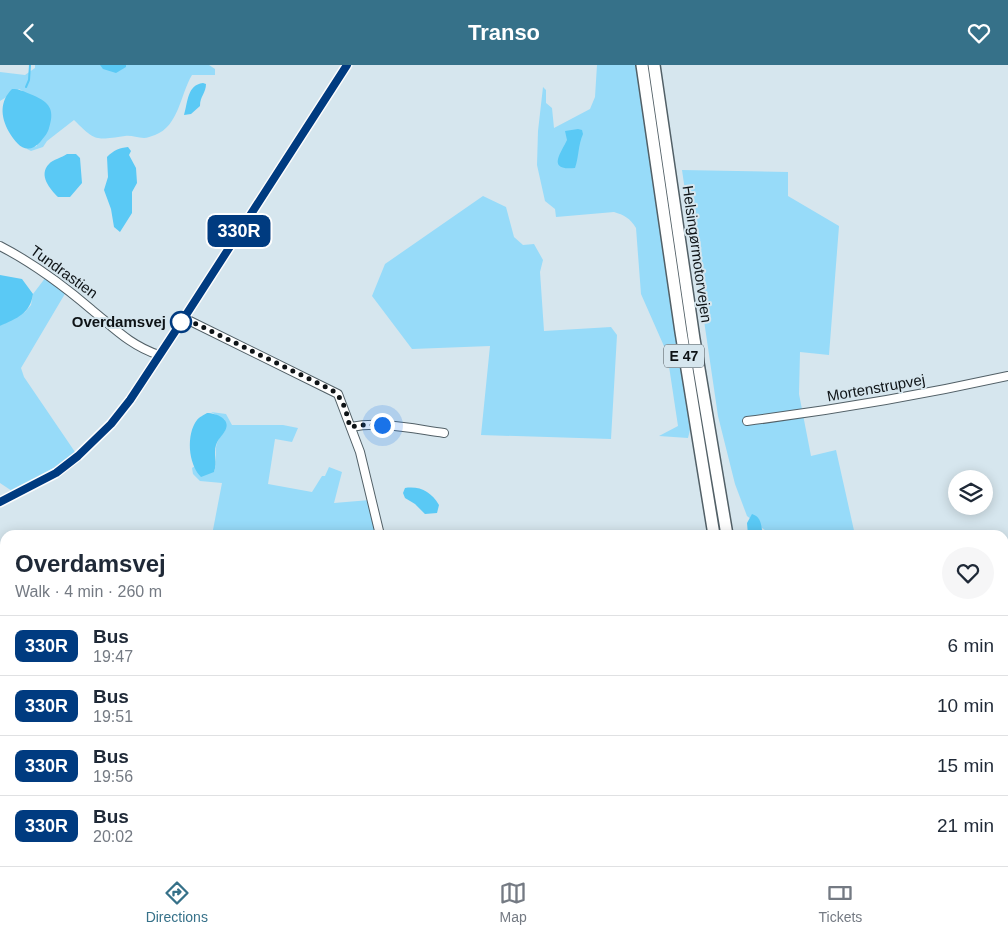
<!DOCTYPE html>
<meta charset="utf-8">
<style>
:root{--surface:#fff;--page:#f6f6f7;--text:#1f2937;--muted:#747a83;--line:#e0e1e3;--accent:#367189}
body{margin:0;font-family:Helvetica,sans-serif;background:var(--page);color:var(--text);height:100vh;display:flex;flex-direction:column;font-size:19px;white-space:nowrap}
*{box-sizing:border-box;margin:0}
p{font-size:16px;color:var(--muted)}
.icon{flex:none;width:28px;height:28px;fill:none;stroke:currentColor;stroke-width:2;stroke-linecap:round;stroke-linejoin:round}
.map{position:relative;flex:1;overflow:hidden}
.side{position:absolute;left:0px;top:465px;width:1009px;height:336px;display:flex;flex-direction:column;background:var(--surface);border-radius:15px 15px 0 0;box-shadow:0 2px 12px #0003}
.side>*{flex:none}
.badge{padding:0 10px;border-radius:8px;font-size:18px;line-height:32px}
.controls{position:absolute;left:948px;top:405px;display:grid;gap:10px}
.controls a{display:grid;place-items:center;width:45px;height:45px;border-radius:50%;background:var(--surface);box-shadow:0 2px 12px #0003;font-size:25px}
.you{position:absolute;width:25px;height:25px;margin:-12px;border:4px solid #fff;border-radius:50%;background:#1a73e8;box-shadow:0 0 0 8px #1a73e833}
.map>.badge{position:absolute;translate:-50% -50%;box-shadow:0 0 0 2px #fff}
.round{display:grid;place-items:center;flex:none;width:52px;height:52px;border-radius:26px;background:var(--page)}
.head{display:flex;align-items:center;justify-content:space-between;height:85px;padding:0 15px}
h1{font-size:24px;font-weight:700;line-height:38px}
ul{padding:0;list-style:none}
li{display:flex;align-items:center;gap:15px;height:60px;padding:0 15px;border-top:1px solid var(--line)}
li div{flex:1}
li b{display:block;font-size:19px}
li em{font-style:normal}
li .badge{min-width:55px;font-weight:700;text-align:center}
header{display:flex;justify-content:space-between;align-items:center;height:65px;padding:0 15px;background:var(--accent);color:#fff;font-size:22px;font-weight:700}
.tab-bar{display:flex;justify-content:space-around;align-items:center;height:70px;border-top:1px solid var(--line);background:var(--surface);font-size:14px;color:var(--muted)}
.tab-bar a{display:grid;justify-items:center;gap:2px}
.tab-bar .selected{color:var(--accent)}
.map>svg:first-child{display:block}
</style>
<header><svg class="icon" aria-label="back" viewBox="0 0 24 24"><path d="M15 5l-7 7 7 7"/></svg>Transo<svg class="icon" aria-label="heart" viewBox="0 0 24 24"><path d="M12 20l-8-8c-3-5 5-10 8-4 3-6 11-1 8 4z"/></svg></header>
<div class="map">
<svg width="1008" height="801" viewBox="0 0 1008 801">
<rect width="100%" height="100%" fill="#d6e6ee"/>
<g fill="#97dbf9">
<path d="M35,0h174l6,4v6h-23c-12,20 -13,51 -37,60 -4,1 -8,3 -11,3 -7,0 -13,-3 -19,-2 -29,4 -29,6 -51,-16l-27,21 -4,6 -12,4 -4,-2 10,-3 -14,-55 -4,-2 -19,12v-29l25,3 10,-7z"/>
<path d="M597,0h39l54,365 -2,8 -29,-2 19,-10 -11,-73 -26,-59 -5,-66c-6,-10 -12,-13 -22,-16l-58,5 -1,-8 -10,-8 -8,-36 1,-34 5,-44 3,3v13l6,5 2,20 36,-19 5,-12z"/>
<path d="M682,105l106,2v24l51,30 -10,129 -29,-3 -1,42 12,62 25,-6 19,85h-88l-1,-4 -19,-15 -12,-32 -17,-68z"/>
<path d="M483,131l23,11 8,30 9,8 11,-1 9,16 -3,12 4,59 67,-4 6,8 -6,104 -130,-4 9,-89 -78,3 -40,-53 13,-32z"/>
<path d="M46,212l20,15 -45,76 3,9 51,75 -34,25 -29,14 -12,-8v-157l25,-14 6,-7 2,-11z"/>
<path d="M211,347l15,2 6,11h51l15,3 -6,14 -17,-3 -7,45 44,8 10,-16h3l4,-9 13,5 -8,31 36,-3 8,35h-166l10,-52 -22,-2 -7,-7 -1,-6 3,-2 2,6h17c6,-17 -5,-24 11,-41v-11z"/>
<path d="M1008,622v179h-183l-2,-5h181v-170z"/>
<path d="M264,796h143l-2,5h-131z"/>
</g>
<g fill="#5ac9f5">
<path d="M100,0h26v2l-10,6 -13,-4z"/>
<path d="M203,18l3,1c0,9 -6,12 -6,22l-9,8 -7,1c4,-13 3,-30 19,-32z"/>
<path d="M12,24c7,0 11,2 18,5 17,7 26,13 19,34 -1,5 -5,9 -8,13 -14,16 -24,4 -32,-9 -9,-16 -9,-31 3,-43z"/>
<path d="M578,64l4,1 1,4c-5,11 -4,23 -8,34 -29,3 -14,-15 -8,-28l-2,-9z"/>
<path d="M128,82l3,4 -2,4 7,13 1,15 -5,9v21l-12,19 -6,-5 -3,-18 -7,-19 4,-13 -1,-20c7,-7 12,-9 21,-10z"/>
<path d="M67,89h9l4,4 2,25 -12,14h-12c-8,-8 -20,-22 -9,-33 4,-5 13,-6 18,-10z"/>
<path d="M0,210l22,4 11,15c-3,20 -16,24 -33,32z"/>
<path d="M207,348c9,0 25,6 18,18 -3,5 -7,8 -9,14 -3,10 2,16 -2,27l-13,5c-13,-13 -15,-43 -4,-57 2,-3 7,-5 10,-7z"/>
<path d="M405,423c16,-2 26,4 34,17l-2,8 -12,1 -10,-10 -10,-6 -2,-5z"/>
<path d="M752,449c10,3 9,12 11,21h-15l-1,-12z"/>
</g>
<g fill="none" stroke-linecap="round" stroke-linejoin="round">
<g stroke="#5ac9f5" stroke-width="2">
<path d="M26,22l3,-7 1,-15"/>
<path d="M1004,598l4,-1"/>
<path d="M818,801l5,-5"/>
</g>
<g stroke="#526067" stroke-width="10">
<g id="minor">
<path d="M0,181c33,17 64,40 92,64 22,18 39,36 67,45"/>
<path d="M184,253l154,76 22,58 20,83"/>
<path d="M747,356c88,-11 175,-26 261,-45"/>
<path d="M351,362c30,-6 63,2 93,6"/>
<path d="M0,437l56,-29 22,-17 33,-32 19,-24 54,-82 163,-253"/>
<path d="M0,717h5"/>
<path d="M249,796l11,5"/>
<path d="M409,801l1,-5"/>
</g>
</g>
<g stroke="#526067" stroke-width="14">
<g id="highway">
<path d="M642,0l39,267 33,203"/>
<path d="M654,0l40,274 33,196"/>
<path d="M791,796l2,5"/>
<path d="M804,796l1,5"/>
</g>
</g>
<use href="#minor" stroke="#fff" stroke-width="8"/>
<use href="#highway" stroke="#fff" stroke-width="11"/>
</g>
<g fill="none" stroke-linecap="round" stroke-linejoin="round">
<g stroke="#fff" stroke-width="11">
<path id="line" d="M0,437l56,-29 22,-17 33,-32 19,-24 54,-82 163,-253"/>
</g>
<use href="#line" stroke="#003b80" stroke-width="8"/>
<path stroke="#0e1316" stroke-width="5" stroke-dasharray="0 9" d="M181,257l3,-4 146,71c14,8 16,23 20,38l11,-2h21"/>
</g>
<circle fill="#fff" stroke="#003b80" stroke-width="2.5" cx="181" cy="257" r="10"/>
<g text-anchor="middle" stroke-width="4" stroke-linejoin="round" paint-order="stroke">
<rect fill="#d6e6ee" stroke="#4a5257" stroke-width="1" x="664" y="279.5" width="40" height="23" rx="4"/>
<g font-size="14" font-weight="bold" fill="#0e1316">
<text x="684" y="296">E 47</text>
</g>
<g font-size="15" fill="#0e1316" stroke="#d6e6ee">
<text transform="translate(697 189) rotate(82)" y="5">Helsingørmotorvejen</text>
<text transform="translate(64 207) rotate(36)" y="5">Tundrastien</text>
<text transform="translate(876 323) rotate(-10)" y="5">Mortenstrupvej</text>
</g>
<g font-size="15" font-weight="bold" fill="#0e1316" stroke="#d6e6ee" text-anchor="end">
<text x="166" y="262">Overdamsvej</text>
</g>
</g>
</svg>
<div class="controls">
<a><svg class="icon" aria-label="layers" viewBox="0 0 24 24"><path d="M12 4l9 5-9 5-9-5zM3 14l9 5 9-5"/></svg></a>
</div>
<div class="you" style="left:382px;top:360px"></div>
<b class="badge" style="left:239px;top:166px;background:#003b80;color:#fff">330R</b>
<section class="side">
<div class="head"><div><h1>Overdamsvej</h1><p>Walk · 4 min · 260 m</p></div><a class="round"><svg class="icon" aria-label="heart" viewBox="0 0 24 24"><path d="M12 20l-8-8c-3-5 5-10 8-4 3-6 11-1 8 4z"/></svg></a></div>
<ul>
<li><span class="badge" style="background:#003b80;color:#fff">330R</span><div><b>Bus</b><p>19:47</p></div><em>6 min</em></li>
<li><span class="badge" style="background:#003b80;color:#fff">330R</span><div><b>Bus</b><p>19:51</p></div><em>10 min</em></li>
<li><span class="badge" style="background:#003b80;color:#fff">330R</span><div><b>Bus</b><p>19:56</p></div><em>15 min</em></li>
<li><span class="badge" style="background:#003b80;color:#fff">330R</span><div><b>Bus</b><p>20:02</p></div><em>21 min</em></li>
</ul>
</section>
</div>
<nav class="tab-bar">
<a class="selected"><svg class="icon" aria-label="directions" viewBox="0 0 24 24"><path d="M12 3l9 9-9 9-9-9zM9 14v-3h6M13 9l2 2-2 2"/></svg>Directions</a>
<a><svg class="icon" aria-label="map" viewBox="0 0 24 24"><path d="M3 6l6-2 6 2 6-2v14l-6 2-6-2-6 2zM9 4v14M15 6v14"/></svg>Map</a>
<a><svg class="icon" aria-label="tickets" viewBox="0 0 24 24"><path d="M3 7h18v10H3zM15 7v10"/></svg>Tickets</a>
</nav>
